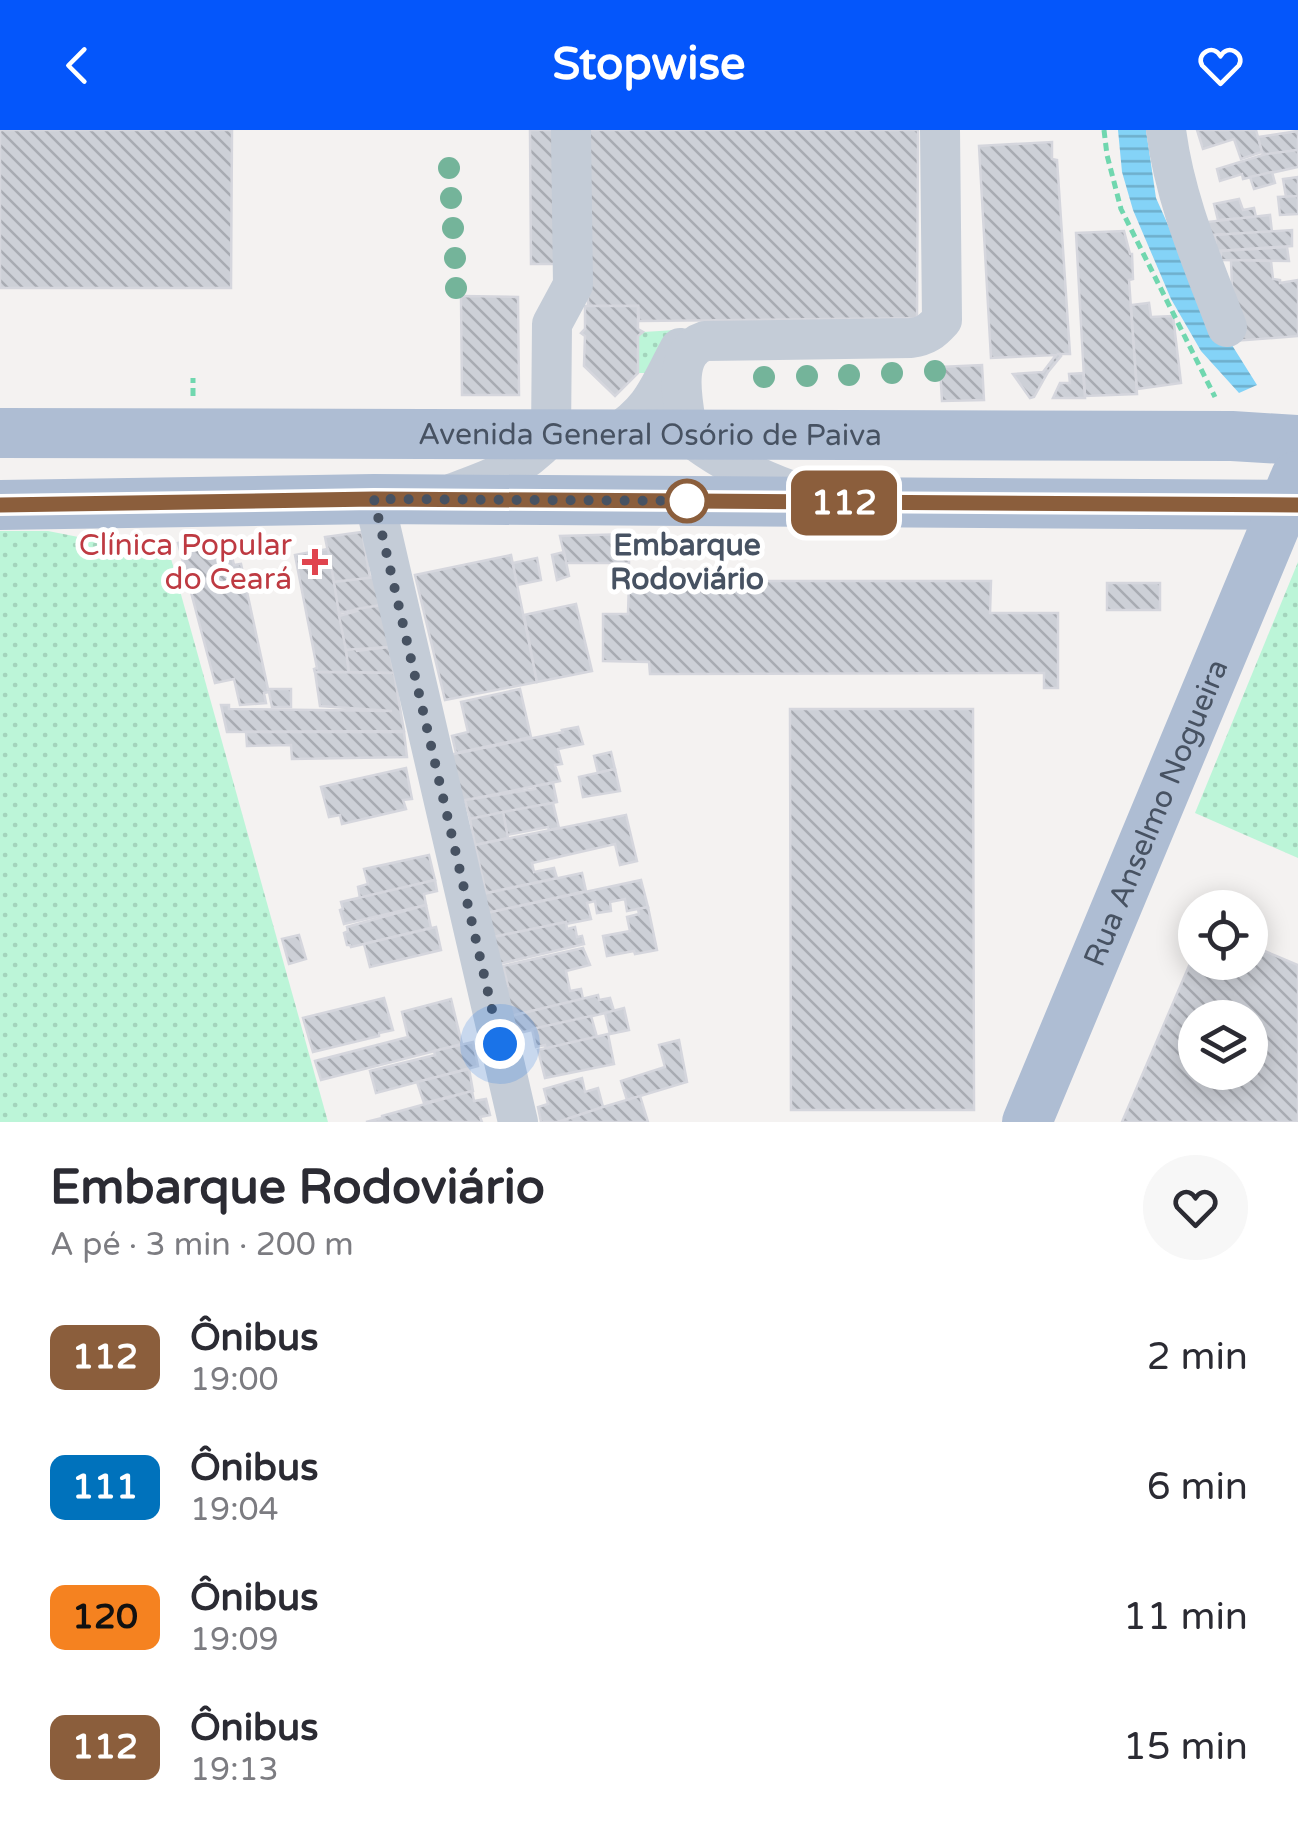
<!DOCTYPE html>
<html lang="pt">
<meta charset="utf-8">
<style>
:root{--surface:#fff;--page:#f7f7f7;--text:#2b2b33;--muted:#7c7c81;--accent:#0456fb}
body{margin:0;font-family:"Varela Round",sans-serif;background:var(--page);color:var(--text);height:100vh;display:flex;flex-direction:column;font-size:38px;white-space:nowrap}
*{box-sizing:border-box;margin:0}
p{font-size:32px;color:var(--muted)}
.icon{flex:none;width:55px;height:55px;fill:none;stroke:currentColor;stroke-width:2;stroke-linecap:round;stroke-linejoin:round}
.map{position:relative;height:992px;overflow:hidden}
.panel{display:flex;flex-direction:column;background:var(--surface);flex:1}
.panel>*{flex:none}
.badge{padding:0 20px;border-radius:15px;font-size:35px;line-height:65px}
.tools{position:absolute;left:1178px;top:760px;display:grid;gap:20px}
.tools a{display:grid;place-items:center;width:90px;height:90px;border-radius:50%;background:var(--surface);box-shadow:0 5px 25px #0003;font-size:50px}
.you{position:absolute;width:50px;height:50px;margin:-25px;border:8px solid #fff;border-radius:50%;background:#1a73e8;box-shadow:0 0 0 15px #1a73e833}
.map>.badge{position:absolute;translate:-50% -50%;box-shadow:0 0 0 5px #fff}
.round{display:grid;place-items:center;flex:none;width:105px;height:105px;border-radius:52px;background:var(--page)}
.overview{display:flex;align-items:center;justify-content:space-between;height:170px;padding:0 50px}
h1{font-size:48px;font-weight:800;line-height:75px}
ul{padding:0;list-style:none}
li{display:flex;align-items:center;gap:30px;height:130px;padding:0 50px}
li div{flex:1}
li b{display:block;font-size:38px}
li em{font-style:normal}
li .badge{min-width:110px;font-weight:700;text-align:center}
header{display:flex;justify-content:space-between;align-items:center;height:130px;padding:0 50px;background:var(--accent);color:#fff;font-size:45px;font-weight:800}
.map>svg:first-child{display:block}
</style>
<header><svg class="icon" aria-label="back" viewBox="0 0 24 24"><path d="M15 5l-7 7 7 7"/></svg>Stopwise<svg class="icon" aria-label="heart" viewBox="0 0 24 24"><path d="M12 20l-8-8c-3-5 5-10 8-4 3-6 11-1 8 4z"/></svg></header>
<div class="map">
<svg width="1298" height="992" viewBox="0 0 1298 992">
<defs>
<pattern id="grass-dots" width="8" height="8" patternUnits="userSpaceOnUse" patternTransform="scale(2.5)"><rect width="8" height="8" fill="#bcf5d8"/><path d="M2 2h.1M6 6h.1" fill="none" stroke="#a3d4bc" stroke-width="1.8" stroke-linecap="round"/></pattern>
<pattern id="water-rules" width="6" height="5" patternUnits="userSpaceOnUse" patternTransform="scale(2.5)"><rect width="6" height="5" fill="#84d3f7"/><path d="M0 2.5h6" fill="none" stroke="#6eaecb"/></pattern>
<pattern id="building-back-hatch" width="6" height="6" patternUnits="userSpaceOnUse" patternTransform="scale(2.5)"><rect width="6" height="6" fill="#cdd0d7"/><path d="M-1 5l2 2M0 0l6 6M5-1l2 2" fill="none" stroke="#a8abb2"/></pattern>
</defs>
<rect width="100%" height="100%" fill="#f4f2f1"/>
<g fill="url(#grass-dots)">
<path d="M676,200l-25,43h-13v-37l5,-4z"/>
<path d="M0,401h48l122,24 158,567h-328z"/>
<path d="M1298,432v296l-103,-45z"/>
</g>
<path fill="url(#water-rules)" d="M1118,0h28l10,68 29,65 35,63 37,59 -18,8 -38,-42 -30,-52 -38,-89 -11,-38z"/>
<g fill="url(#building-back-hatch)" stroke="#d5d6dd" stroke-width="2.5" fill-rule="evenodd">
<path d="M0,0h232l-1,158h-231z"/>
<path d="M530,0h26l1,134h-26z"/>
<path d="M587,0h331l-1,188 -278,3 -1,-15h-50z"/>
<path d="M1197,0h59l6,22 -21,7 -7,-20 -31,10z"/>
<path d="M1298,1v19l-35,5 -5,-18z"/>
<path d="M1052,12v17l5,1 13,194h-11l2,2 -13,16 -14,25 -4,1 -17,-24 30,-2 13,-17 -65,3 -12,-212z"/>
<path d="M1298,20v17l-55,12 -1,-5 -22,7 -3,-12 49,-15z"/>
<path d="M1272,42l3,11 -21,6 -4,-12z"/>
<path d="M1298,47v19l-12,1 -3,-18z"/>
<path d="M1298,66v18l-18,1 -2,-18z"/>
<path d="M1239,69l4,11 11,-2 2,9 -38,3 -4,-16z"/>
<path d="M1270,85l2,17 -63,3 -2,-13z"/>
<path d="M1292,100v16l-76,5 -1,-16z"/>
<path d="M1124,101l6,23h2l1,25 -4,1 8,114 -52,2 -9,-163z"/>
<path d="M1287,117l2,14 -68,-1v-9z"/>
<path d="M1231,130l40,1 2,18 7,1v3l18,-3v56l-64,5z"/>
<path d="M461,166l57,1 1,98h-57z"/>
<path d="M1149,173l2,14 22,-1 8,67 -44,6 -6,-84z"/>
<path d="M585,176h53v23l5,3 -5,4v37l-23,23 -31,-30 1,-30 -4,-3 4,-4z"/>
<path d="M982,235l2,35 -42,1 -2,-34z"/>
<path d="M1083,243l2,25h-32l7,-15h10l-1,-9z"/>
<path d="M362,402l8,46 -36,4 -9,-45z"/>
<path d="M629,404v29h-63l-6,-27z"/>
<path d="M199,408l4,17 27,-7 4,17 7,-1 27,125h23v18h-19l-3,-15 -5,1 2,10 -26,2 -6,-26 -19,4 -37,-140z"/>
<path d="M328,419l18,101 3,22h-34l-1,-3 3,-1 -22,-113z"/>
<path d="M564,422l5,24 -12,4 -5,-25z"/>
<path d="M511,425l26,127 -92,18 -30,-125z"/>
<path d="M537,428l4,22 -24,5 -4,-22z"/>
<path d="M377,447l5,28 -43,8 -5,-31z"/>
<path d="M629,451h362l-1,32h68v75h-14v-15l-394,1 -1,-12 -46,-1v-47h25z"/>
<rect x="1107" y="453" width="53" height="27"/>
<path d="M576,474l16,67 -55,11 -13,-67z"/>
<path d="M382,475l7,42 -43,3 -7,-34 18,-5 -1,-2z"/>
<path d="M389,517l5,26 -45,-1 -3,-22 10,-1 1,2z"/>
<path d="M315,542l79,1 10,58 -177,1 -6,-27h8v4l163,2 -72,-5z"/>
<path d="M520,559l11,48 -75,16 -4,-17 16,-4 -7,-30z"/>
<path d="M790,579h183l1,401h-183z"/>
<path d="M578,597l5,17 -25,5 4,15 -7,1 5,16 -98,20 -13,-46 114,-23 -1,-2z"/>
<path d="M246,602h158l3,25 -115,2 -1,-14 -44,1z"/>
<path d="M611,622l4,17 -17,4 -4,-17z"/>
<path d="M406,638l6,31 -9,1 3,9 -64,15 -2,-9 -11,2 -8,-30z"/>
<path d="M615,639l5,22 -37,6 -4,-20z"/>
<path d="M553,653l4,19 -87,17 -5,-19 70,-11v-3z"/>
<path d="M553,673l6,25 -10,2 -1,-3 -41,8 -4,-23z"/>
<path d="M503,682l5,26 -33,7 -5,-26z"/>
<path d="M626,685l11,46 -17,4 -5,-21 -83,19 2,9 20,-4 3,10 -71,15 -11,-48z"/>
<path d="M429,725l6,25 -75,18 -2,-11 10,-3 -4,-15z"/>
<path d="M582,743l4,18 -99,22 -4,-19z"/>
<path d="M435,750l2,11 -13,3 2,11 -82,19 -4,-14 3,-1 -2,-7z"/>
<path d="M641,750l7,27 -21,4 -2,-12 -15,3 1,9 -14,2 -2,-12 -8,2 4,16 -25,5v-2l-73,15 -6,-24z"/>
<path d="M426,775l5,23 -80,19 -1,-2h-3l-3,-12 4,-2 -1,-4z"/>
<path d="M648,777l9,43 -22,4 -1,-3 -27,5 -4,-20 27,-5 -3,-14 12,-3 -1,-5z"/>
<path d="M566,792l1,7 8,-2 2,10 5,-1 2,8 -85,20 -6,-27z"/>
<path d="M436,797l5,23 -71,17 -6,-23z"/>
<path d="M299,805l7,24 -17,5 -7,-25z"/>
<path d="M1250,815l48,20v157h-176l73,-170v10h55zM1195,888h55v54h-55z"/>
<path d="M583,818l7,17 -24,6 4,20 11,-2 2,10 -72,17 -6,-30h3l-5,-20z"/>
<path d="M598,865l1,5 11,-2 4,13 -99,23 -4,-18z"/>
<path d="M384,868l9,32 -14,3v3l-66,16 -10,-34z"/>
<path d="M451,869l11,45 -141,36 -6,-19 93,-24 -6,-25z"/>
<path d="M624,878l5,22 -19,4 -5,-21z"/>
<path d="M591,886l6,21 -51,12 -1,-4 -9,2 -4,-18z"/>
<path d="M608,904l6,30 -69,14 -7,-28z"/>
<path d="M679,910l8,42 -60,18 -6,-19 44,-14 -6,-22z"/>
<path d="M473,912l5,24 -102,27 -6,-22 65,-16 -1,-4z"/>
<path d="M469,939l4,22 -49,12 -7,-21z"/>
<path d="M582,948l3,14 13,-4 5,19 -45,15h-17l-3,-15 10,-3 -4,-15z"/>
<path d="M472,961l2,10 12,-2 4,16 -10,2 2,5h-116l16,-4v-2z"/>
<path d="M640,966l8,26h-90l45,-15z"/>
</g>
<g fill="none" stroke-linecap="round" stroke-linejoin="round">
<g stroke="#70d7af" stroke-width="5" stroke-dasharray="8 5" stroke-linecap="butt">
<path d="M1104,0l3,25 14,54 94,188"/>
<path d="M193,266v-18"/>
</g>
<g stroke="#c4ccd7" stroke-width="40">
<path d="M1166,0c9,70 36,131 61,197"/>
<path d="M614,305c40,-26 44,-47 66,-87"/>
<path d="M453,363c44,-16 65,-23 98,-57l1,-112 21,-39 -2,-155"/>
<path d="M804,365c-42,-14 -81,-32 -116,-60 -4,-28 -19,-82 17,-94l206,-3c15,-2 21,-7 31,-18l-2,-190"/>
<path d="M374,369l144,623"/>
</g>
<g stroke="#aebdd3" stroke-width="50">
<path id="s1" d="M0,303l1232,3 66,4"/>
<path d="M0,375l374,-6 924,6"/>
<path id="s2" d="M1027,992l269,-646"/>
</g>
</g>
<g fill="#74b49a">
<circle cx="449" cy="38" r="11"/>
<circle cx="451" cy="68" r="11"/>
<circle cx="453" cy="98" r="11"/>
<circle cx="455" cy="128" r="11"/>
<circle cx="456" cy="158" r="11"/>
<circle cx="935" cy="241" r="11"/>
<circle cx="892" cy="243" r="11"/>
<circle cx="849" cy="245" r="11"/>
<circle cx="807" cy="246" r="11"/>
<circle cx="764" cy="247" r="11"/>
</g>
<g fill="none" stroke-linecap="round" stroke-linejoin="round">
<g stroke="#fff" stroke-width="22">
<path id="line" d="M0,375l374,-6 924,6"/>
</g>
<use href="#line" stroke="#8b5e3c" stroke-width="15"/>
<path stroke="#475262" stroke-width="10" stroke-dasharray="0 18" d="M500,914l-126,-545 313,2"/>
</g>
<circle fill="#fff" stroke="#8b5e3c" stroke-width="5" cx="687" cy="371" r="20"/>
<path fill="#e0444e" stroke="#fff" stroke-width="4" d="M310 417h10v10h10v10h-10v10h-10v-10h-10v-10h10z"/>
<g text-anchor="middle" stroke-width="10" stroke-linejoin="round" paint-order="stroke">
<g font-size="30" fill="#475262" stroke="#fff">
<text dy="10" stroke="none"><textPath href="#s1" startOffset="650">Avenida General Osório de Paiva</textPath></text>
<text dy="10" stroke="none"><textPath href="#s2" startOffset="335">Rua Anselmo Nogueira</textPath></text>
</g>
<g font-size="30" fill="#be3a42" stroke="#fff" text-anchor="end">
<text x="292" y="425">Clínica Popular<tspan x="292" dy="34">do Ceará</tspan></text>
</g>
<g font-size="30" font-weight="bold" fill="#475262" stroke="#fff">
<text x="687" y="425">Embarque<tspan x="687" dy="34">Rodoviário</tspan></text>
</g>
</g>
</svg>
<div class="tools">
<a><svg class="icon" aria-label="locate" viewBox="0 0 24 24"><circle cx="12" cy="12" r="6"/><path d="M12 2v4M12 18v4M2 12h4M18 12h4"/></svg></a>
<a><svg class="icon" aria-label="layers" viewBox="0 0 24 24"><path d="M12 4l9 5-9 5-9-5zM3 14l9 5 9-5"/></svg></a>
</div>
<div class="you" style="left:500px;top:914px"></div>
<b class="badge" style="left:844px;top:373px;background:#8b5e3c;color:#fff">112</b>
</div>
<section class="panel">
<div class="overview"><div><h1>Embarque Rodoviário</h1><p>A pé · 3 min · 200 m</p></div><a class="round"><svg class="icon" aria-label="heart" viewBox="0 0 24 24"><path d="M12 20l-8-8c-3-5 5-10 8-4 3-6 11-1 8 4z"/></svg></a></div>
<ul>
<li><span class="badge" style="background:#8b5e3c;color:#fff">112</span><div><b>Ônibus</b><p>19:00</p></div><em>2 min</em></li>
<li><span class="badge" style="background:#0072bc;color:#fff">111</span><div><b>Ônibus</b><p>19:04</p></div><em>6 min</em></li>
<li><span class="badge" style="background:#f58220;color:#111">120</span><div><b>Ônibus</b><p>19:09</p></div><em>11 min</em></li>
<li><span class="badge" style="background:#8b5e3c;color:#fff">112</span><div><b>Ônibus</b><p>19:13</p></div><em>15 min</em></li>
</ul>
</section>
